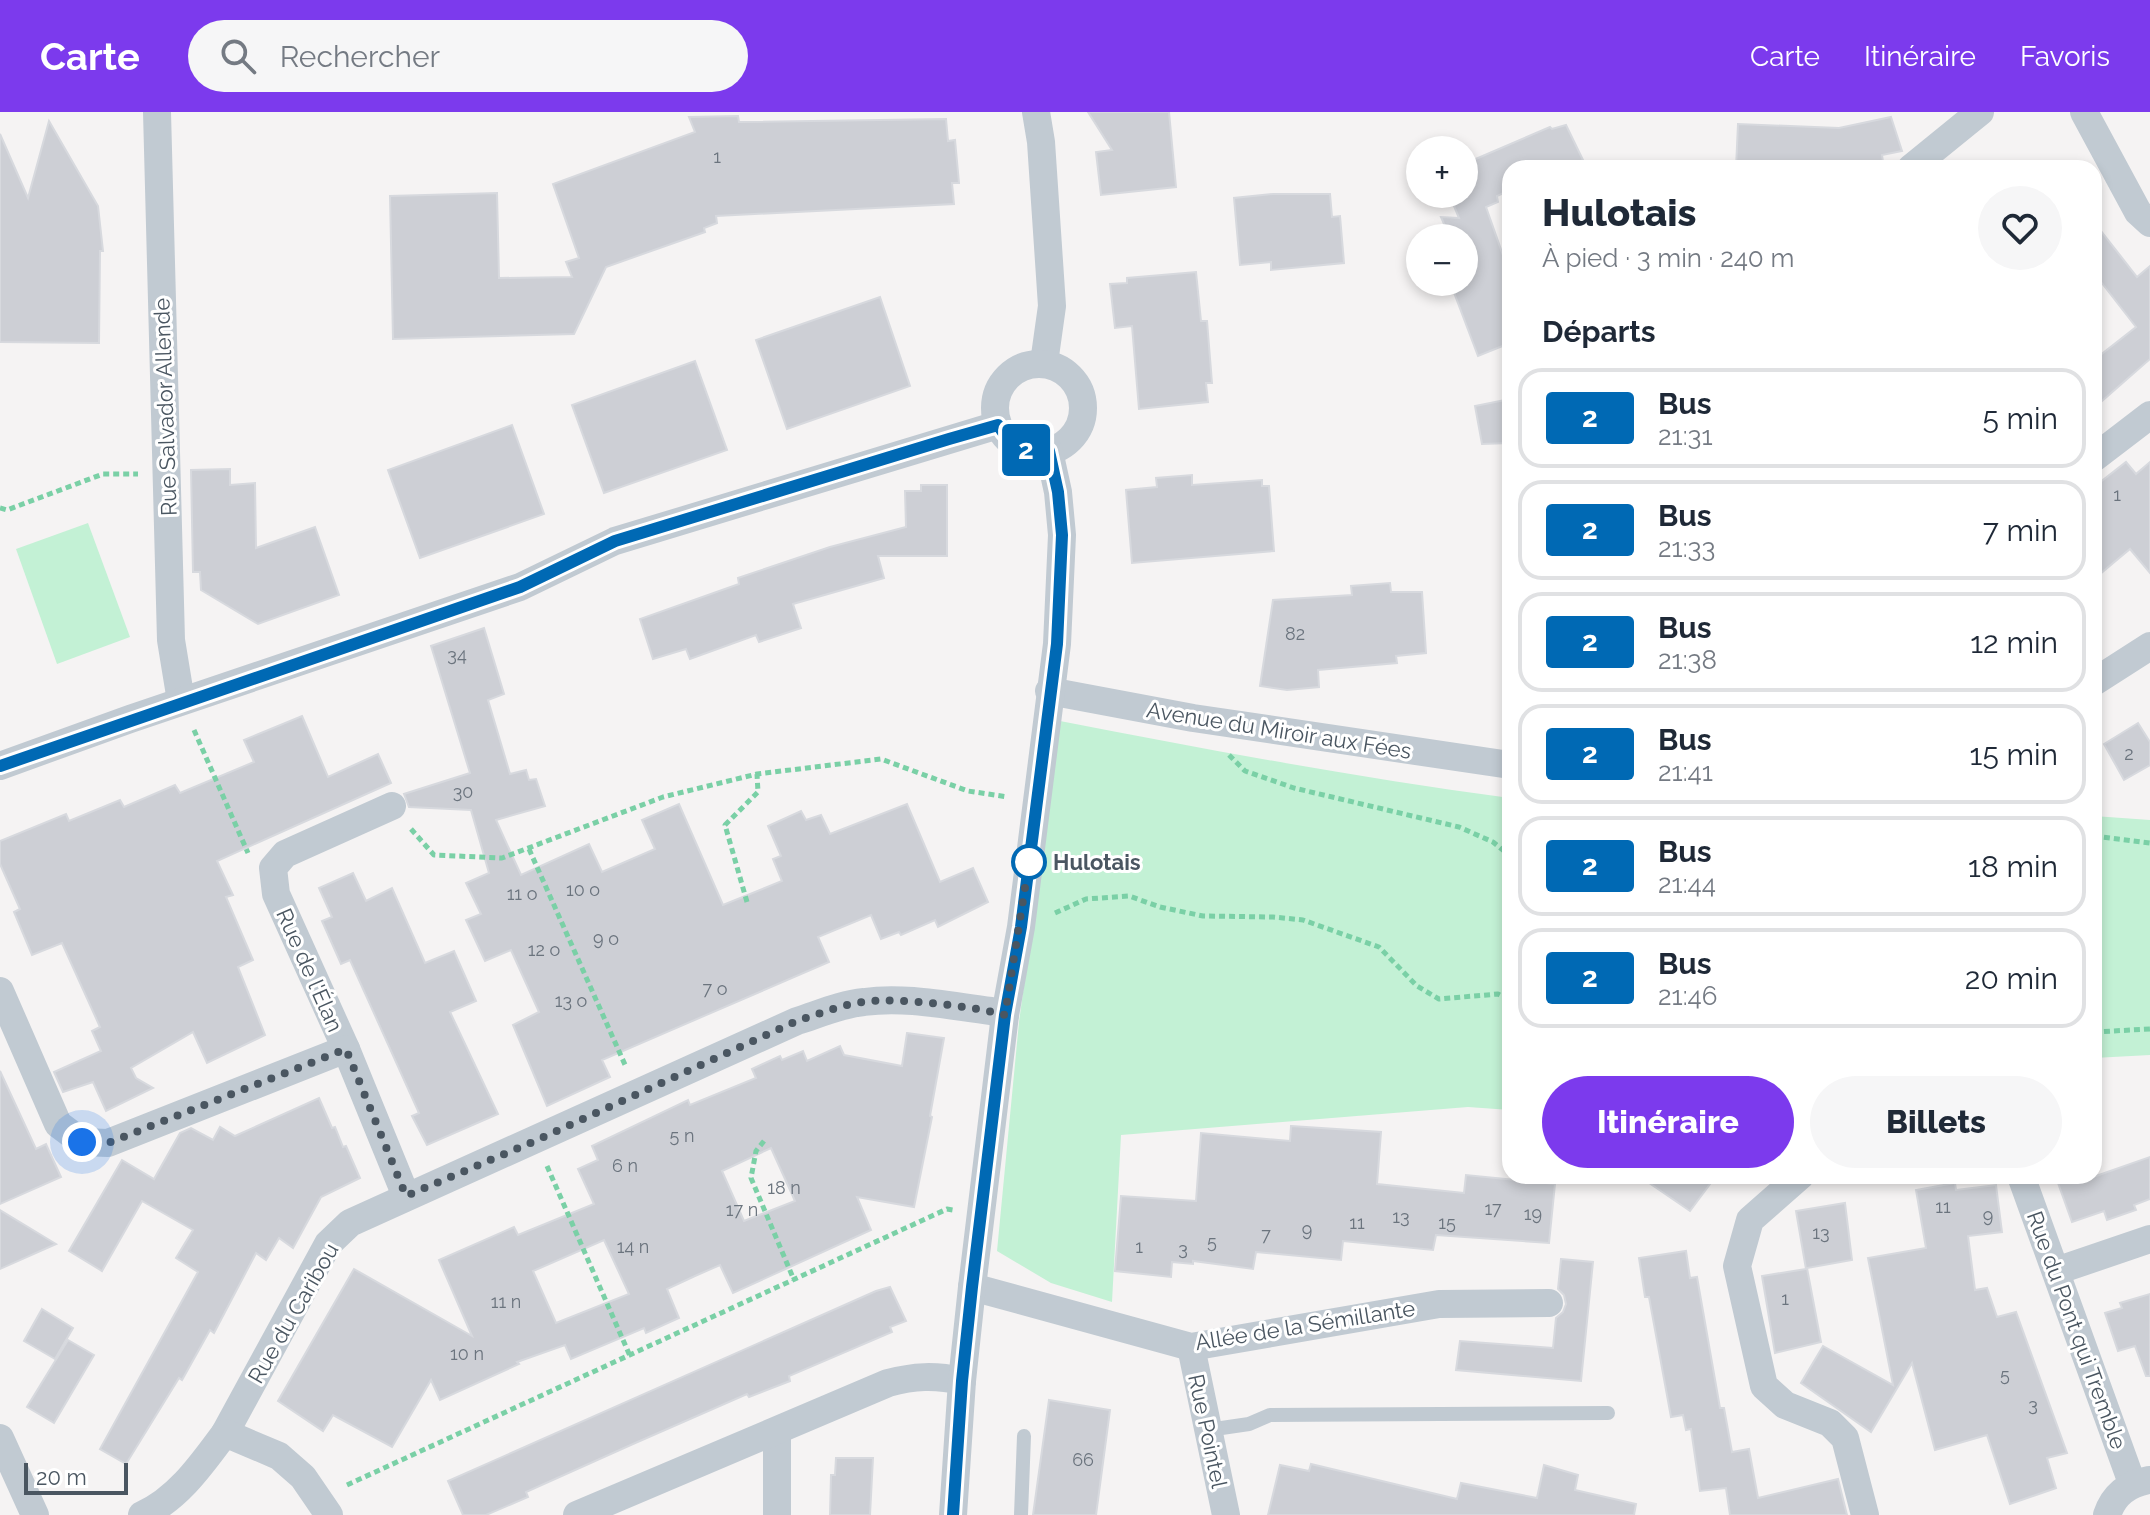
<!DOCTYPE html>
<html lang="fr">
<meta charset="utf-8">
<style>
:root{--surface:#fff;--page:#f6f6f7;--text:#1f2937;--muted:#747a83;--line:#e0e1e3;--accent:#7c3aed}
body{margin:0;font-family:Raleway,sans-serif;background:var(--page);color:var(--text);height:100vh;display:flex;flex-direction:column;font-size:30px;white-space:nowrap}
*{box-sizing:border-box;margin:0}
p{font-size:26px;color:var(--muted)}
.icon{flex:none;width:44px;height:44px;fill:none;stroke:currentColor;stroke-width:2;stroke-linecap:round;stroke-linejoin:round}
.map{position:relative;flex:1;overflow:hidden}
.details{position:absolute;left:1502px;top:48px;width:600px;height:1024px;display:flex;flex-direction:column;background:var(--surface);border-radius:24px;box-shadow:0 4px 12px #0003}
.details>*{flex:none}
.badge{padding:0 16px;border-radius:6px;font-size:28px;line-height:52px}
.buttons{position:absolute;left:1406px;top:24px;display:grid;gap:16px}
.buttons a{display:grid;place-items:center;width:72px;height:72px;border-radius:50%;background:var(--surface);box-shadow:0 4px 12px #0003;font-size:40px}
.scale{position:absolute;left:24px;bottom:20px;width:104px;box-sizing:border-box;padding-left:8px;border:4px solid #4a5661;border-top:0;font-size:22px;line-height:28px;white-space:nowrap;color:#4a5661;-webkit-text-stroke:6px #fff;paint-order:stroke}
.you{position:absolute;width:40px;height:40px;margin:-20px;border:6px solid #fff;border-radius:50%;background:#1a73e8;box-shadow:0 0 0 12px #1a73e833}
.map>.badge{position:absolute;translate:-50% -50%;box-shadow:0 0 0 4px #fff}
h2{padding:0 40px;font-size:30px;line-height:72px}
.round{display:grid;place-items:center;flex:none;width:84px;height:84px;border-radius:42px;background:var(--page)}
.overview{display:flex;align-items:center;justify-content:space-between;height:136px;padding:0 40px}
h1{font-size:38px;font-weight:800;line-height:60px}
.primary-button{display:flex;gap:16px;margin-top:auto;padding:16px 40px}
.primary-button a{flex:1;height:92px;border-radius:48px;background:var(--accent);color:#fff;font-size:32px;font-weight:800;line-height:92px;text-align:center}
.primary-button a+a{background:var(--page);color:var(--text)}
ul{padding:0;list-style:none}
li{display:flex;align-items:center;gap:24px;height:100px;margin:0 16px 12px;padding:0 24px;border:4px solid var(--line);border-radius:24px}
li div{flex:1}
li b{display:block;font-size:30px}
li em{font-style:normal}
li .badge{min-width:88px;font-weight:700;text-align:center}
header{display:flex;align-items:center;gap:48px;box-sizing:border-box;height:112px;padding:0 40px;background:var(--accent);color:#fff}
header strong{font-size:38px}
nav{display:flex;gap:44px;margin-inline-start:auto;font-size:28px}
.search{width:560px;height:72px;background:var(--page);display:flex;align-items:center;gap:20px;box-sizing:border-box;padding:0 28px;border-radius:44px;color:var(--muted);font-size:30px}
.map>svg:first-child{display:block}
</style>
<header>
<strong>Carte</strong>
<div class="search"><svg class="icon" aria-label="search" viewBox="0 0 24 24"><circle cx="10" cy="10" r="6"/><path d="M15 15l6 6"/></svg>Rechercher</div>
<nav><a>Carte</a><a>Itinéraire</a><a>Favoris</a></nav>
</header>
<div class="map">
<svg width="2150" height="1403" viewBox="0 0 2150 1403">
<rect width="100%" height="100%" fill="#f5f3f3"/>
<g fill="#c3f1d5">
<path d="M88,411l42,114 -73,27 -41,-115z"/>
<path d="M1060,609c149,29 299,57 450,77v312l-42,-3 -347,28 -9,167 -61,-19 -54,-32 22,-229z"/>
<path d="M2094,704l56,4v235l-56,3z"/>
</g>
<g fill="#cdcfd5" stroke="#d7d9de" stroke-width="2" fill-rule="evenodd">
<path d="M1088,0h81l7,75 -75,8 -5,-43 16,-2z"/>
<path d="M738,4l1,6 207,-3 2,22 7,-1 4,43h-7l2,21 -238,12 1,7 -13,5 1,4 -99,35 -32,67 -181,5 -3,-143 107,-3 2,85 73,-1 -6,-15 13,-4 -26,-74 142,-52 -6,-15z"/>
<path d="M1891,5l11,34 -20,4 1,7 -29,6h-118l2,-44 101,4z"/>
<path d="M49,9l49,85 5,45h-3l-1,92 -99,-1v-208l28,64z"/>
<path d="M1566,13l17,35 -19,8h-54v22l-13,6 1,6 -12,5 18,51 6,-1v86l-32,13 -28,-74h19l-5,-12v-32h-14l-9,-21 18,1 -10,-24h15v-30l86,-37 2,2z"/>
<path d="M1273,82h57l2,23 8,-1 4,47 -73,7v-8l-31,3 -6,-67z"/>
<path d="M2094,110l43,55 13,-11v93l-56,49v-48l42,-33 -42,-54z"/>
<path d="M1196,160l5,49h6l5,62h-6l2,19 -69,7 -7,-83 -17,2 -5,-44 17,-1v-5z"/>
<path d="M880,185l30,89 -123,43 -31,-89z"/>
<path d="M695,249l32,89 -123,43 -32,-88z"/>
<path d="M1510,287v44l-28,1 -7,-38z"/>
<path d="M512,313l32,89 -124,44 -32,-88z"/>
<path d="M2126,350l10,12 14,-12v111l-20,-24 -36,30v-92z"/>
<path d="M230,357v16l25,-2 1,65 59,-21 24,68 -81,29 -57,-34 -1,-18h-7l-2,-102z"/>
<path d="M1192,363v10l70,-5v6h7l5,65 -142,12 -6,-73 31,-3 -1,-9z"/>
<path d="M921,373h26v71h-69l6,22 -91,26 8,24 -42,14 -3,-7 -66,24 -4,-10 -33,10 -13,-40 99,-35 -1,-6 92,-31 76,-20 -1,-36h16z"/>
<path d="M1390,471l1,9h31l4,61 -30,3 1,7 -79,7 1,17 -32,3 -27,-4 13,-86 79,-5 -1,-9z"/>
<path d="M484,516l20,66 -16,6 22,74 16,-4 3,10 7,-1 9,27 -49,14 25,55 68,-31 13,28 53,-23 -13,-29 37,-16 44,101 59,-24 -9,-22 8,-3 -13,-30 33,-15 5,9 15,-5 9,19 77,-30 33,78 33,-14 15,34 -50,25 -3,-7 -34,15 -2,-3 -18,7 -10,-24 -53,22 11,25 -227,98 8,17 -63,29 -34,-81 26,-13 -28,-62 -26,11 -19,-41 15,-6 -15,-31 23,-10 -18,-63 -62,-3 -5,-13 66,-21 -39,-127z"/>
<path d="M302,604l26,61 50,-23 13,29 -174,78 16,34 -7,2 27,63 -15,7 27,68 -58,28 -14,-31 -62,36 5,10 17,10 -47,23 -13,-29 -30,10 -9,-20 47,-21 -9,-20 8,-4 -38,-84 -30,12 -18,-43 6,-3 -20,-45v-23l66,-27 3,7 51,-21 4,7 51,-22 5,8 74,-31 -10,-22z"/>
<path d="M2138,611l12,19v23l-26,15 -20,-36z"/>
<path d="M353,761l13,28 26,-13 33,75 29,-12 22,50 -26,11 48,102 -71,31 -15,-29 7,-3 -69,-153 -9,4 -19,-43 10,-4 -13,-29z"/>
<path d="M907,921l37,5 -14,78 2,1 -18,90 -57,-10 14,33 -138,63 -13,-28 -25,11 -28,13 12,29 -33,15 -2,-5 -73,31 -6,-14 -48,17 2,2 -79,36 -9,-20 -39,67 -59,-32 -10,16 -45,-30 76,-132 118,67 -33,-76 75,-33 4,8 76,-31 -16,-35 20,-9 -6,-14 96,-46 2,5 66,-27 -4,-9 28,-13 2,4 21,-9 4,10 33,-15 4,9 58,11zM771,1036l24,53 -51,20 -22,-50zM604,1128l25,54 -73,29 -23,-52z"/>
<path d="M0,959l36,78 10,-5 15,33 -61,27z"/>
<path d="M319,986l13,30 3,-1 8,20 3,-1 14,32 -39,19 -28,51 -14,-10 -13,22 -10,-7 -42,80 -4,-3 -28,50 -3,-2 -53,86 -26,-15 98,-177 -22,-14 17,-28 -51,-29 -40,70 -33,-20 53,-91 32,19 26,-46 11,-5 22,12 7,-13 15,9z"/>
<path d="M1291,1014l90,6 -4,52 87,9 2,-18 89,9 -6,59 -113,-8 -3,15 -90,-9 -2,19 -85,-8 -3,17 -60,-8v3l-21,-2 -1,15 -56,-6 6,-75 75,5 5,-68 89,8z"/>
<path d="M2150,1045v42l-16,6 2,5 -29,10 -3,-9 -32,11 -14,-39 8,-2 -2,-5h32z"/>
<path d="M1639,1064h77l-26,35z"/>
<path d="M1955,1071l1,7 40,-5 6,47 -34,4 7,54 12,-2 10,29 19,-5 51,141 -20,5 9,30 -46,16 -23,-69 -52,15 -23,-87 -41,69 -70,-49 22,-37 70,39 -25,-127 58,-10 -10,-58z"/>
<path d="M1845,1091l7,57 -45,8 14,74 -46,11 -13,-77 44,-7 -10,-58z"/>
<path d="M0,1098l56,34 -56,25z"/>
<path d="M1686,1139l4,27 7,-1 23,131h4l8,44 17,-3 9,49 80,-19 9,36h-117l-4,-27 -26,3 -9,-62 -5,1 -3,-15 -12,2 -22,-120h-4l-6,-39z"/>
<path d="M1561,1147l32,3 -12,119 -125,-11 4,-29 93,7 3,-30 7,-6 3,-8 -2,-9 -6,-6z"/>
<path d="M890,1175l16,34 -16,6 2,5 -103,44 1,5 -41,16 -2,-3 -114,50 -107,48 2,5 -42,18h-23l-15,-34 428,-190z"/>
<path d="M2150,1182v82h-4l-11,-30 -17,5 -13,-38 17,-5 -2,-5z"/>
<path d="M42,1197l31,19 -18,31 -31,-18z"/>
<path d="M68,1228l26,15 -40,68 -27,-16z"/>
<path d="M1049,1288l61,10 -14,105h-63z"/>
<path d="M836,1346h37l-3,57h-40l1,-40h4z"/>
<path d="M1311,1352l146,35 4,-16 76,15 7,-33 34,10 -3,15 61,14 -2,11h-366l12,-50 29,6z"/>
</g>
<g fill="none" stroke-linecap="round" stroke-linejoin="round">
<g stroke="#7ad0a6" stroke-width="5" stroke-dasharray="6 4" stroke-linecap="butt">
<path d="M0,396l7,2 96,-36h35"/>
<path d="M194,618l54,123"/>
<path d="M1229,643l16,16 49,17 165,39 34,15 17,14"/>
<path d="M411,717l23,26 68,3 161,-61 94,-23 124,-15 87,32 40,6"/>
<path d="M2094,724l56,7"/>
<path d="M529,737l97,218"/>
<path d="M747,790l-22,-77 33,-33 -1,-18"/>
<path d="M1055,801l31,-14 43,-3 31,11 43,9 70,1 30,3 76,27 38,39 22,13 59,-5 12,6"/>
<path d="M2094,920l56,-3"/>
<path d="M764,1029l-8,10 -5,27 43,102"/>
<path d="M547,1054l83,190"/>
<path d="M347,1373l600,-276 6,1"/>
</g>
<g stroke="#c1cad2" stroke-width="14">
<path d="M1208,1318l41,-6 21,-9 338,-2"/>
<path d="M1021,1403l3,-79"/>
</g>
<g stroke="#c1cad2" stroke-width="28">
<path d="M157,0l14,528 10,61"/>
<path d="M1036,0l5,30 11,164 -8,57"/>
<path d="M2084,0l54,100 12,11"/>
<path d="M1911,56l69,-56"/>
<circle cx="1039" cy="296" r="44"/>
<path d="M2094,346l56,-43"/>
<path d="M2094,570l56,-36"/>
<path d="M1049,579l144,27 317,47"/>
<path d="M0,654l130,-47 390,-132 95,-46 383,-116"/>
<path d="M392,694l-107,48 -12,14 3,26 70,155 60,147"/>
<path d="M0,879l58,133 24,18 26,1 238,-94"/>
<path d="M1800,1064l-50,44 -13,46 27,120 21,19 45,18 15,15 20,77"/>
<path d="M2021,1064l111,307"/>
<path d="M2056,1159l94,-32"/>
<path d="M972,1175l219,60 248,-43 110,-1"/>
<path d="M1191,1235l35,168"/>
<path d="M777,1320v83"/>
<path d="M225,1321l103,-189 22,-21 447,-202c22,-7 45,-17 67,-19 41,-6 86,4 127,9l14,4"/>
<path d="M0,1326l35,77"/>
<path d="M142,1403c36,-16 60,-51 83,-82l54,23 24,21 26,38"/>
<path d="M577,1403l311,-132c26,-7 47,-8 74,-2"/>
<path d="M953,1403l9,-134 10,-94 33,-272 16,-88 36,-283 5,-109 -4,-43 -9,-41"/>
<path d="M2107,1403c7,-21 21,-31 42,-35"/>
</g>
</g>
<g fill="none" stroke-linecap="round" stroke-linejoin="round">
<g stroke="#fff" stroke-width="18">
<path id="line" d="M0,654l520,-179 95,-46 334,-102 49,-14c12,20 28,28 51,26l9,41 4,43 -5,109 -36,283 -16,88 -33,272 -10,94 -9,134"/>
</g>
<use href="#line" stroke="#0069b4" stroke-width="12"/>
<path stroke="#4a5661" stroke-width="8" stroke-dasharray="0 14.4" d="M82,1030l26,1 238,-94 60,147 129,-55 262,-120c22,-7 44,-16 66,-19 33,-5 109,4 142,13l24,-153"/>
</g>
<circle fill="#fff" stroke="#0069b4" stroke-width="4" cx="1029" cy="750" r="16"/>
<g text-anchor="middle" stroke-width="6" stroke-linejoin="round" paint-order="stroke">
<g font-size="18" fill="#6b747e">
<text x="717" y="51">1</text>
<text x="2117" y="389">1</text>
<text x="1295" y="528">82</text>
<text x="457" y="549">34</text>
<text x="2129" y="648">2</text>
<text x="463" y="686">30</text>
<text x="583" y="784">10 o</text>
<text x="522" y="788">11 o</text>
<text x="606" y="833">9 o</text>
<text x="544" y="844">12 o</text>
<text x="715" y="883">7 o</text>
<text x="571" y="895">13 o</text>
<text x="682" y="1030">5 n</text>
<text x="625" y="1060">6 n</text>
<text x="784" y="1082">18 n</text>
<text x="1943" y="1101">11</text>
<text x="1493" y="1103">17</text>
<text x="742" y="1104">17 n</text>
<text x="1533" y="1108">19</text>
<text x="1988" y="1110">9</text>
<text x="1401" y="1111">13</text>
<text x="1357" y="1117">11</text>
<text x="1447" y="1117">15</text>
<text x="1307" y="1124">9</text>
<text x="1821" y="1127">13</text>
<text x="1266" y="1129">7</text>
<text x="1212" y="1136">5</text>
<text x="633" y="1141">14 n</text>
<text x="1139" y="1141">1</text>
<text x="1183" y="1143">3</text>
<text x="1785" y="1193">1</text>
<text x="506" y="1196">11 n</text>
<text x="467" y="1248">10 n</text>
<text x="2005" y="1269">5</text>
<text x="2033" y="1299">3</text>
<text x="1083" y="1354">66</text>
</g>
<g font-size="22" fill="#4a5661" stroke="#fff">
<text transform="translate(165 295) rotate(-92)" y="8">Rue Salvador Allende</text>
<text transform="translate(1279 618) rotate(9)" y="8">Avenue du Miroir aux Fées</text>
<text transform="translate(310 858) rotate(66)" y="8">Rue de l'Élan</text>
<text transform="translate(293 1201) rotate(-60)" y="8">Rue du Caribou</text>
<text transform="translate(1305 1213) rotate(-9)" y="8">Allée de la Sémillante</text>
<text transform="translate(2077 1218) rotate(70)" y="8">Rue du Pont qui Tremble</text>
<text transform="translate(1208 1319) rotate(78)" y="8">Rue Pointel</text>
</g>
<g font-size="22" font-weight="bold" fill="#4a5661" stroke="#fff" text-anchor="start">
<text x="1053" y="758">Hulotais</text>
</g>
</g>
</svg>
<div class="buttons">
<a>+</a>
<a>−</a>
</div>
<div class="scale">20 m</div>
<div class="you" style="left:82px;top:1030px"></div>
<b class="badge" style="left:1026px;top:338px;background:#0069b4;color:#fff">2</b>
<section class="details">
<div class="overview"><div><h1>Hulotais</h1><p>À pied · 3 min · 240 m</p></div><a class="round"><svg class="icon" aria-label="heart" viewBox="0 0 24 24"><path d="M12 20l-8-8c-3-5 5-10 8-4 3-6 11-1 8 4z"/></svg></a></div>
<h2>Départs</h2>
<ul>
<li><span class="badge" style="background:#0069b4;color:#fff">2</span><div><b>Bus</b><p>21:31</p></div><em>5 min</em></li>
<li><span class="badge" style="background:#0069b4;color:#fff">2</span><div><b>Bus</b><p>21:33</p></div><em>7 min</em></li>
<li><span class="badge" style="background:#0069b4;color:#fff">2</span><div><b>Bus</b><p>21:38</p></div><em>12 min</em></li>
<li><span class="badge" style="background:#0069b4;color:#fff">2</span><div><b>Bus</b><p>21:41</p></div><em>15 min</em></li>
<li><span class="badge" style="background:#0069b4;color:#fff">2</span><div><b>Bus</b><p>21:44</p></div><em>18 min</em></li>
<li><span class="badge" style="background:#0069b4;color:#fff">2</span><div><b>Bus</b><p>21:46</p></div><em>20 min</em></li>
</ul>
<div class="primary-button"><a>Itinéraire</a><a>Billets</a></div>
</section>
</div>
